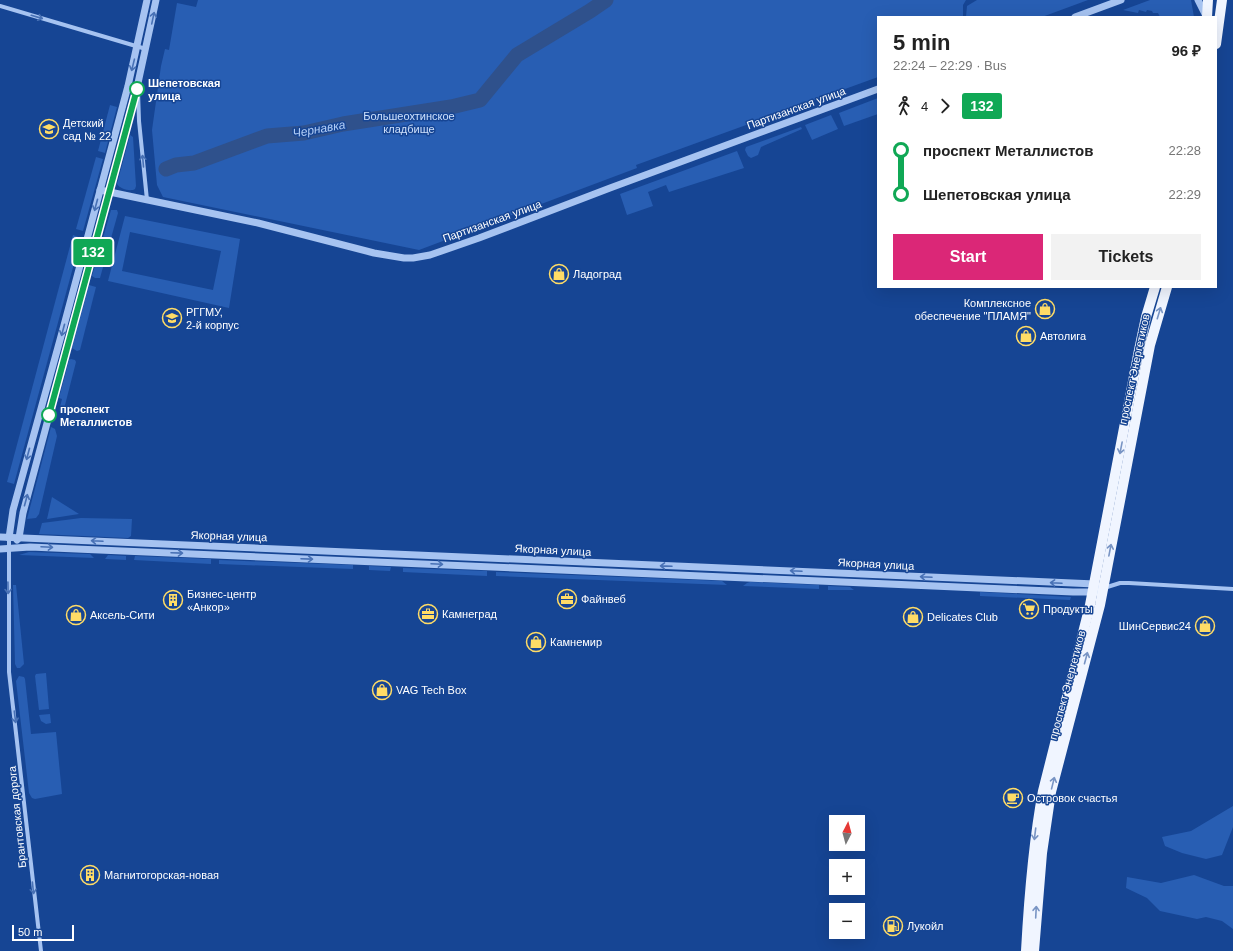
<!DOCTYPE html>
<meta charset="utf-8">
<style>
:root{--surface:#fff;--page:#f2f2f2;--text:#222;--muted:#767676;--accent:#db2777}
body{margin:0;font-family:Helvetica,sans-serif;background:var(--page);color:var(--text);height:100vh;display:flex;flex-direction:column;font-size:15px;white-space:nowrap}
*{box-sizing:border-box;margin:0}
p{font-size:13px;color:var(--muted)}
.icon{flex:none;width:22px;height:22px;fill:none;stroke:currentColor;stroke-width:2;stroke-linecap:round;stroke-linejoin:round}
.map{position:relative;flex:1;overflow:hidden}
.sheet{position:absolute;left:877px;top:16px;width:340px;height:272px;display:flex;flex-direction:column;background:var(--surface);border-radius:0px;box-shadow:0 4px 16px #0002}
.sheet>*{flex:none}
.badge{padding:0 8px;border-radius:3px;font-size:14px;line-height:26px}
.needle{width:26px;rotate:6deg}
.buttons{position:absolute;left:829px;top:815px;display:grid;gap:8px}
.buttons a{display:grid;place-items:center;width:36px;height:36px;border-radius:0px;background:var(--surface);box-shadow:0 4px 16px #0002;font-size:20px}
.scale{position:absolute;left:12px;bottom:10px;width:62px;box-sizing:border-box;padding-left:4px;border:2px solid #fff;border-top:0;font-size:11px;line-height:14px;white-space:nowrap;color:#fff;-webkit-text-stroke:3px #164594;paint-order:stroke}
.map>.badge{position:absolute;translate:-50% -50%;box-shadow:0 0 0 2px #fff}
.legs{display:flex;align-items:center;gap:6px;height:44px;padding:0 16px;font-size:13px}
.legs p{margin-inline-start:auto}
.head{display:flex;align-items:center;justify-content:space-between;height:68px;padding:0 16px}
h1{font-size:22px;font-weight:800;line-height:30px}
.button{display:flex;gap:8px;margin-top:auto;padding:8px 16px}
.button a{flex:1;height:46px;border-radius:0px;background:var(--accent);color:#fff;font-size:16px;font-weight:800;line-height:46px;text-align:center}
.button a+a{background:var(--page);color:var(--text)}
ul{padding:0 16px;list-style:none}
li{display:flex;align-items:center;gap:14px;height:44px;font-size:15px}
li i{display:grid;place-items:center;width:6px;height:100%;margin:0 5px;background:currentColor}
li i::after{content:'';width:10px;height:10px;margin:-5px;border:3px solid;border-radius:50%;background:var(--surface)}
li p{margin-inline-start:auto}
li:first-child i{background:linear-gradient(#0000 50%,currentColor 0)}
li:last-child i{background:linear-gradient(currentColor 50%,#0000 0)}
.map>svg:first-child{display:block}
</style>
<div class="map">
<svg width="1233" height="951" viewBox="0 0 1233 951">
<rect width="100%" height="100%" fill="#164594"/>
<g fill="#285eb3" fill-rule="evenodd">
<path d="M198,0h768l-3,5v12h-85v60l-242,88 1,3 -218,82 -256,-53 -6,-12 -5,-55 9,-64 4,-17 4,1 8,-47 19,4z"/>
<path d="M977,0h111l-46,17h-76l1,-11z"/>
<path d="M1150,0h41l3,17h-34l-2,-4h-5l-1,-2 -5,-1 -1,2 -7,-2 -1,3 -15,-3z"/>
<path d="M878,98v16l-34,12 -5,-13z"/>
<path d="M110,105l7,2 -12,46 -7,-2z"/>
<path d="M831,115l7,14 -26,11 -7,-15z"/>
<path d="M801,127l1,2 -41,18 -3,8 -7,3 -3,-2 -3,-6 1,-3z"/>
<path d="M130,135l3,2 3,49 -1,3c-4,3 -15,0 -18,-5z"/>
<path d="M737,151l7,17 -75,24 -3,-7 -18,7 5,14 -26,9 -7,-21z"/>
<path d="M96,157l7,2 -20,72 -7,-2z"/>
<path d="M111,210h6l1,3 -18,65h-5l-3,-2z"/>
<path d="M125,216l115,23 -11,69 -121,-27zM130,232l91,19 -8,39 -91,-19z"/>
<path d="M73,235l8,3 -67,246 -7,-2z"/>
<path d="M89,285l7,2 -16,63 -3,1 -5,-3z"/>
<path d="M71,359l4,1 1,2 -12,47 -2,2h-3l3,-12 -3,-1 10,-38z"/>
<path d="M51,427l4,2 2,7 -18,78 -3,4 -9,1z"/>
<path d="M52,497l27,17 -32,5z"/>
<path d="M81,518l51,1 -1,17 -3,2 -89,-4 3,-11z"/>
<path d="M29,552l61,2 4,4 -75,-3z"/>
<path d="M108,555l18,1v4l-21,-1z"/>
<path d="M135,556l76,3v5l-77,-4z"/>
<path d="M219,560l134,5v4l-134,-5z"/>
<path d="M369,566l22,1 -1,4 -21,-1z"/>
<path d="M403,568l84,3v5l-84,-4z"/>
<path d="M496,572l226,9 5,4 -231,-9z"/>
<path d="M750,582l69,3v4l-76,-3 4,-3z"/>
<path d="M13,585h3l8,79 -4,4h-3l-2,-4z"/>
<path d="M828,586l22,1 4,3h-26z"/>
<path d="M980,592l91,5 -1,3 -90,-4z"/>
<path d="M46,673l3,36 -10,1 -4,-34 1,-2z"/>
<path d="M19,676l5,1 1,2 6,55 25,-2 6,62 -27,5 -3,-1 -3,-5 -13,-112z"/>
<path d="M50,714l1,9 -5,1 -5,-3 -2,-6z"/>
<path d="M1233,806v21l-11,28 -16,4 -24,-6 -17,-7 -3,-9 29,-6z"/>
<path d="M1194,875l30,11h9v43l-11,-8 -16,-4 -9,2 -37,-8 -13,-13 -21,-10 1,-11 34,6z"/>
</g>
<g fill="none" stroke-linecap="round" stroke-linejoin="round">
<path stroke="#2f518c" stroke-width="15" d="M166,169l10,-4 18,-2 73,-27 37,-3 39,-9 108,-17 29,-7 37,-45 73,-44 16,-11"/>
<g stroke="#a6c3f1" stroke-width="4">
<path d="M0,6l146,43"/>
<path d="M138,91l1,30 8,79"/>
<path d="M9,538v134l32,279"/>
<path d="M1104,588l16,-5h9l104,6"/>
</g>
<g stroke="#a6c3f1" stroke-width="7">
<path d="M1198,0l8,16"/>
<path d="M1075,17l46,-17"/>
<path d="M100,190l158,33 116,30 30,5h9l17,-3 49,-17 131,-50 268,-99"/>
<path d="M0,537l1095,47 3,2"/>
<path d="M9,538l4,-28 50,-181 65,-243 19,-86"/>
<path d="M17,540l2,-2 4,-25 115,-430 18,-83"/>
<path d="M0,549l30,-2 1043,45h20l3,-1"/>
</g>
<g stroke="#f0f5ff" stroke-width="10">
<path d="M1207,17l1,-17"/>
<path d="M1216,44l6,-44"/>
<path d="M1026,951c3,-54 7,-107 17,-160l47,-186 49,-255 7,-33 9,-30"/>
<path d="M1034,951l8,-98 9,-61 49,-187 50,-260 17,-58"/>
</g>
</g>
<defs><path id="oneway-shaft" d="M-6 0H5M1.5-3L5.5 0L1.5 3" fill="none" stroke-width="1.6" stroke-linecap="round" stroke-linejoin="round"/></defs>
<g stroke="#4871b5">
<use href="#oneway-shaft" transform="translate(37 17) rotate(16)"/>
<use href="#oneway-shaft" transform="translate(153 18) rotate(-78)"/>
<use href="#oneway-shaft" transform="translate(133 65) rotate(104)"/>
<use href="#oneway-shaft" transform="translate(143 161) rotate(-95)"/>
<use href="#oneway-shaft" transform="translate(96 205) rotate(105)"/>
<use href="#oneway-shaft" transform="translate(63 330) rotate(105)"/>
<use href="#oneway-shaft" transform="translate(28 454) rotate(105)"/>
<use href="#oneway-shaft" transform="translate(26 500) rotate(-75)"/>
<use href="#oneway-shaft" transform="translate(97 541) rotate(-177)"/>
<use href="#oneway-shaft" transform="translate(47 547) rotate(3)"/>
<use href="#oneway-shaft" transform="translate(177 553) rotate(2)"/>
<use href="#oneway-shaft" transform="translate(307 559) rotate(2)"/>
<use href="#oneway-shaft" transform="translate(437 564) rotate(3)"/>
<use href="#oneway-shaft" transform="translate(666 566) rotate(-178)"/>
<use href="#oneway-shaft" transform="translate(796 571) rotate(-177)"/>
<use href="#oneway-shaft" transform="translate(926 577) rotate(-177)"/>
<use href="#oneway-shaft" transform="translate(1056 583) rotate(-177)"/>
<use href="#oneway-shaft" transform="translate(8 588) rotate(89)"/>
<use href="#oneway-shaft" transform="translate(15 717) rotate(83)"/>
<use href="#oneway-shaft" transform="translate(33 888) rotate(84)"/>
</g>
<g stroke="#7894c4">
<use href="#oneway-shaft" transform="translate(1159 313) rotate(-73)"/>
<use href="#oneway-shaft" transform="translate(1121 448) rotate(101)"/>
<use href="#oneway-shaft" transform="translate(1110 550) rotate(-79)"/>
<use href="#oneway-shaft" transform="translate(1086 658) rotate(-75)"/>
<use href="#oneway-shaft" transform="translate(1053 783) rotate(-76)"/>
<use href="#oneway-shaft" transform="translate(1035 834) rotate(97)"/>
<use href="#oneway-shaft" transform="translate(1036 912) rotate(-87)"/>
</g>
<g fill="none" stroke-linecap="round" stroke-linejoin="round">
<g stroke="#fff" stroke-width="9">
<path id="line-1" d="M49,415l88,-326"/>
</g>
<use href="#line-1" stroke="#10a855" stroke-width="6"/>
</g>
<defs>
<g id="school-ring" transform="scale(1)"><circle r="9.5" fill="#164594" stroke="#ffdc66" stroke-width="1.5"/><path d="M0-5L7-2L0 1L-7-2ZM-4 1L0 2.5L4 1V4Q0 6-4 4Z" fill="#ffdc66"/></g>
<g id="shop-ring" transform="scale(1)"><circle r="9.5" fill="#164594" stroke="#ffdc66" stroke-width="1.5"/><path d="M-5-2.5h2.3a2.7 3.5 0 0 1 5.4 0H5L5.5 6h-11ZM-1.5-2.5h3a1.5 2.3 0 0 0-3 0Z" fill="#ffdc66"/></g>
<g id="university-ring" transform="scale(1)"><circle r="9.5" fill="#164594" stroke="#ffdc66" stroke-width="1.5"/><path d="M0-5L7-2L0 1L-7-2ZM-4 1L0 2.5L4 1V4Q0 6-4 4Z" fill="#ffdc66"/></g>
<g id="office-ring" transform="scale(1)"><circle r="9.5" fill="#164594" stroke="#ffdc66" stroke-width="1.5"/><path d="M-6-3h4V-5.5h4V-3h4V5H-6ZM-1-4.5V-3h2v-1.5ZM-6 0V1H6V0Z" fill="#ffdc66"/></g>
<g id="building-ring" transform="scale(1)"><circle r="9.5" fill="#164594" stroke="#ffdc66" stroke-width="1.5"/><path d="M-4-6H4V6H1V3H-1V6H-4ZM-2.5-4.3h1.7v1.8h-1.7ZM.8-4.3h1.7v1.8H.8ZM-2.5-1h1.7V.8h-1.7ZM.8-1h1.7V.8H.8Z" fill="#ffdc66"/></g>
<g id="supermarket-ring" transform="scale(1)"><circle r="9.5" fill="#164594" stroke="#ffdc66" stroke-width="1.5"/><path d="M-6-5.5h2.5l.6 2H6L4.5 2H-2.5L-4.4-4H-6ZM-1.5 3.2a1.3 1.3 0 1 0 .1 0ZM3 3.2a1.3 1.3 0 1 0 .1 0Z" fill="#ffdc66"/></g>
<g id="cafe-ring" transform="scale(1)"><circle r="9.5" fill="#164594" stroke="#ffdc66" stroke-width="1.5"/><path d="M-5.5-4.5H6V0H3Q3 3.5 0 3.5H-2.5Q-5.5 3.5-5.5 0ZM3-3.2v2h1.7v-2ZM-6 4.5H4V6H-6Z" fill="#ffdc66"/></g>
<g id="fuel-ring" transform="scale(1)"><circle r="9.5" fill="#164594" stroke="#ffdc66" stroke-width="1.5"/><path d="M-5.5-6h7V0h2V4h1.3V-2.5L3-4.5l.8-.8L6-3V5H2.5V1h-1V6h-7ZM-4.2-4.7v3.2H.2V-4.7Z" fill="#ffdc66"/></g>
</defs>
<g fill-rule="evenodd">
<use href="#school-ring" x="49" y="129"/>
<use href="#shop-ring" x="559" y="274"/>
<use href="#shop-ring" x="1045" y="309"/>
<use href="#university-ring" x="172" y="318"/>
<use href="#shop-ring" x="1026" y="336"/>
<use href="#office-ring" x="567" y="599"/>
<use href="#building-ring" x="173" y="600"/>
<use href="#supermarket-ring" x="1029" y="609"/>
<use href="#office-ring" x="428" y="614"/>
<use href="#shop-ring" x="76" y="615"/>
<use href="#shop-ring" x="913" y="617"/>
<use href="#shop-ring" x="1205" y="626"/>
<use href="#shop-ring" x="536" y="642"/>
<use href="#shop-ring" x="382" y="690"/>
<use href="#cafe-ring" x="1013" y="798"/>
<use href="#building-ring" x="90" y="875"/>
<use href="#fuel-ring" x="893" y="926"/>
</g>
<g fill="#fff" stroke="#10a855" stroke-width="2">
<circle cx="137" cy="89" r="7"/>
<circle cx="49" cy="415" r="7"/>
</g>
<g text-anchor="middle" stroke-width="3" stroke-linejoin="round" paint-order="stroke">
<g font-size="11" font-weight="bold" fill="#fff" stroke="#164594" text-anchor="start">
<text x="148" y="87">Шепетовская<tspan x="148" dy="13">улица</tspan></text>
<text x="60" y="413">проспект<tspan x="60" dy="13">Металлистов</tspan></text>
</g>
<g font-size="11" fill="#fff" stroke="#164594">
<text transform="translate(796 108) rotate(-20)" y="4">Партизанская улица</text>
<text transform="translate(492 221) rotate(-20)" y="4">Партизанская улица</text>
<text transform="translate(1134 369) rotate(-78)" y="4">проспект Энергетиков</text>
<text transform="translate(229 536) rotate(2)" y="4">Якорная улица</text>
<text transform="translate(553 550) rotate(3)" y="4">Якорная улица</text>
<text transform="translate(876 564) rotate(3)" y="4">Якорная улица</text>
<text transform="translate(1067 685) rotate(-75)" y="4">проспект Энергетиков</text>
<text transform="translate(17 817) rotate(-96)" y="4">Брантовская дорога</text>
</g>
<g font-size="11" fill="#cde0fc" stroke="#164594">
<text x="409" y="120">Большеохтинское<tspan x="409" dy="13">кладбище</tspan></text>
</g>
<g font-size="11" fill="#fff" stroke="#164594" text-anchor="start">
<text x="63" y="127">Детский<tspan x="63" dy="13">сад № 22</tspan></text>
<text x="573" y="278">Ладоград</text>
<text x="1031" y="307" text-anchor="end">Комплексное<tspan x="1031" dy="13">обеспечение "ПЛАМЯ"</tspan></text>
<text x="186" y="316">РГГМУ,<tspan x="186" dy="13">2-й корпус</tspan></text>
<text x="1040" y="340">Автолига</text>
<text x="187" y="598">Бизнес-центр<tspan x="187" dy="13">«Анкор»</tspan></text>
<text x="581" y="603">Файнвеб</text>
<text x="1043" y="613">Продукты</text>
<text x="442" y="618">Камнеград</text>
<text x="90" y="619">Аксель-Сити</text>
<text x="927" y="621">Delicates Club</text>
<text x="1191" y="630" text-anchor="end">ШинCервис24</text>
<text x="550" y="646">Камнемир</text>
<text x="396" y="694">VAG Tech Box</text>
<text x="1027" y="802">Островок счастья</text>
<text x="104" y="879">Магнитогорская-новая</text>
<text x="907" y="930">Лукойл</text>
</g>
<g font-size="12" font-style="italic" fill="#b2cef8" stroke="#164594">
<text transform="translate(319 129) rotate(-10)" y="4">Чернавка</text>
</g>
</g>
</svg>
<div class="buttons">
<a><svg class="needle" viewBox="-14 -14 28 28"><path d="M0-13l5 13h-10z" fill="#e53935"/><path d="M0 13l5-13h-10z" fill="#767676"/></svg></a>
<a>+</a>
<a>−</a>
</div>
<div class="scale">50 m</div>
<b class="badge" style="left:93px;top:252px;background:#10a855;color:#fff">132</b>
<section class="sheet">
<div class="head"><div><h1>5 min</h1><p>22:24 – 22:29 · Bus</p></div><b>96 ₽</b></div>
<div class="legs"><svg class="icon" aria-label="walk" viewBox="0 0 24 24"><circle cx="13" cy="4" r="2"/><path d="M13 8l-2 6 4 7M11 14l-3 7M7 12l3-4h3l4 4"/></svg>4<svg class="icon" aria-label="forward" viewBox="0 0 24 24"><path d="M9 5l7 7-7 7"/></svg><b class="badge" style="background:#10a855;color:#fff">132</b></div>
<ul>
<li><i style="color:#10a855"></i><b>проспект Металлистов</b><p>22:28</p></li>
<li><i style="color:#10a855"></i><b>Шепетовская улица</b><p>22:29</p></li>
</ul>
<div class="button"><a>Start</a><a>Tickets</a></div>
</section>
</div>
